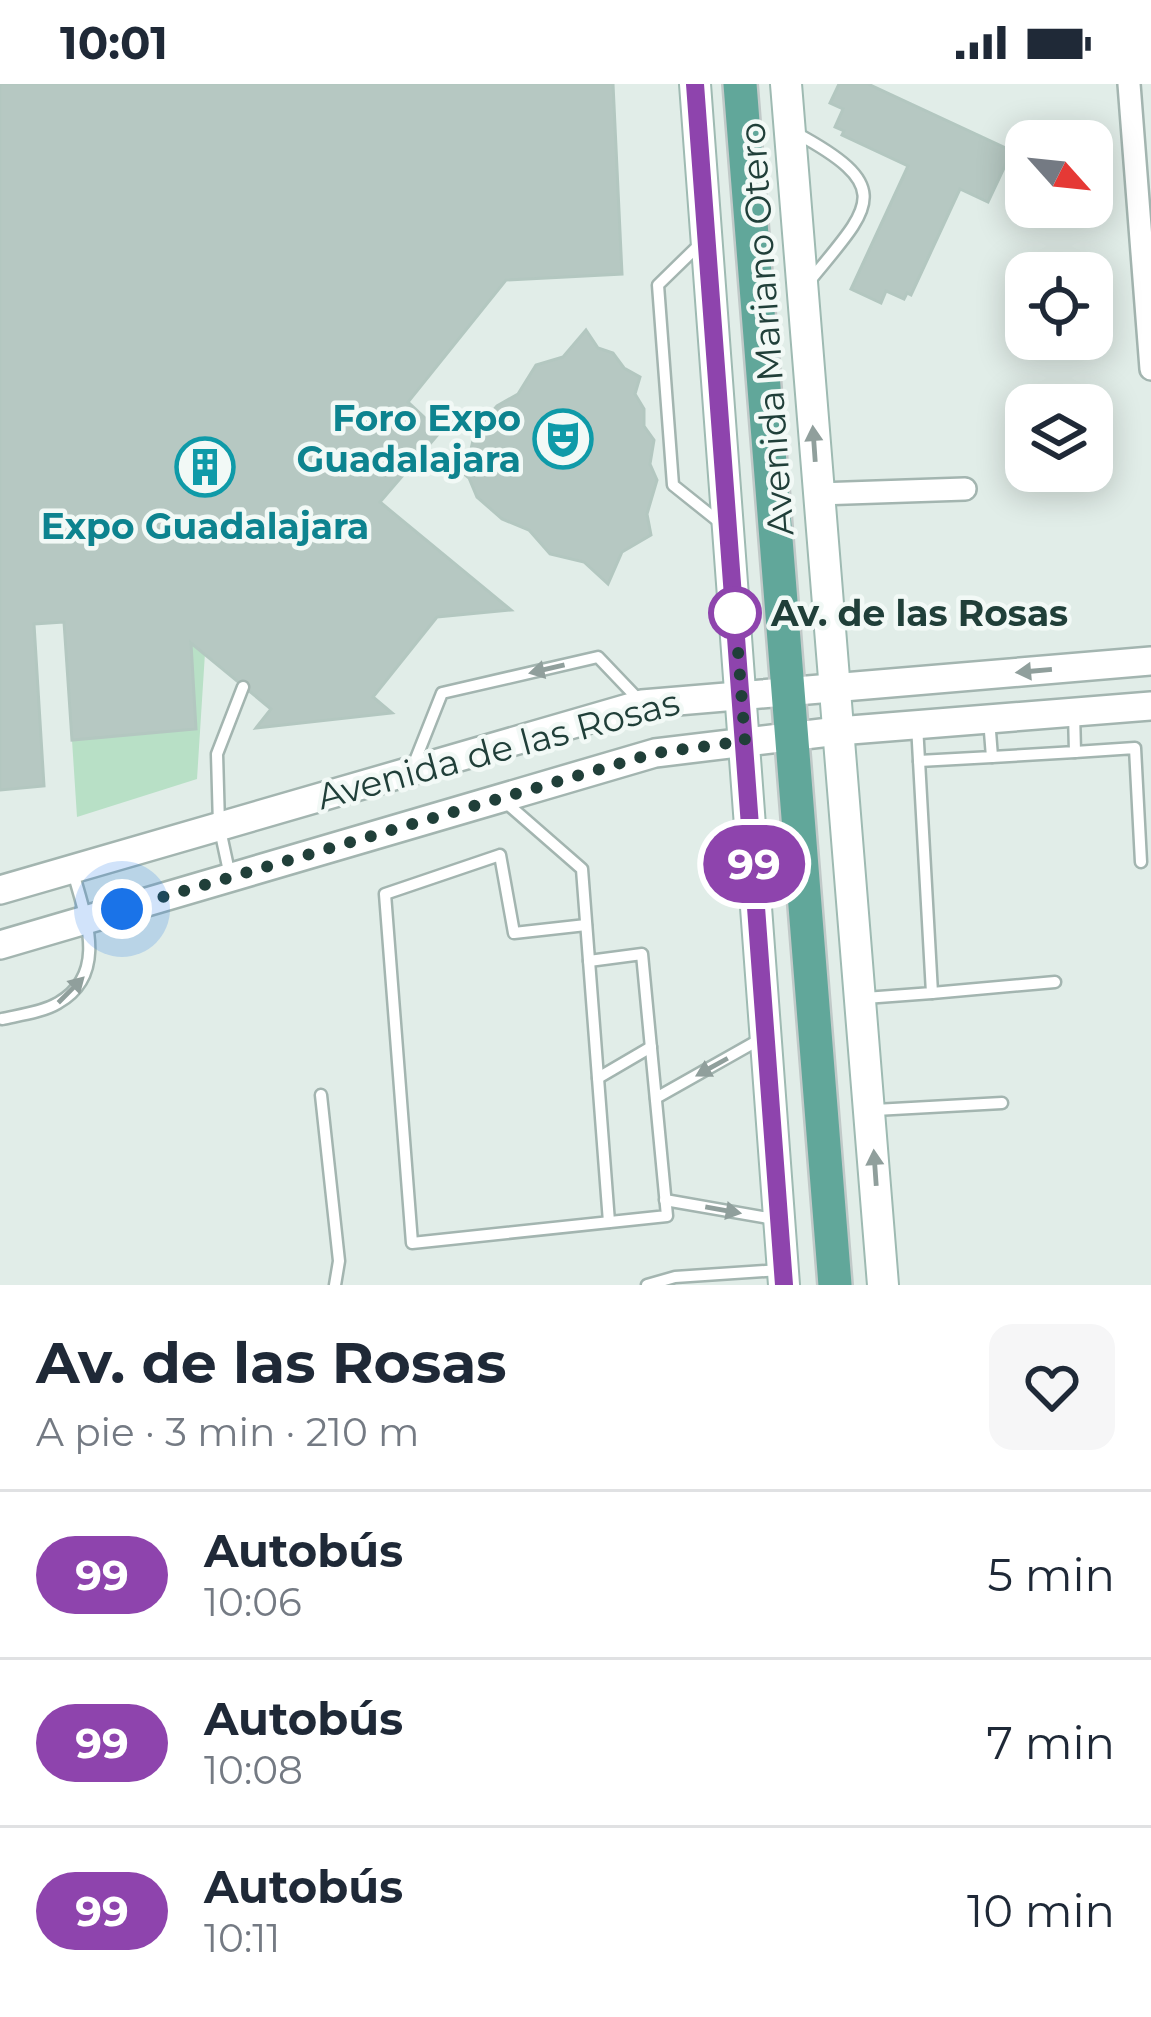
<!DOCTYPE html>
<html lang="es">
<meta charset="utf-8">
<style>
:root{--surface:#fff;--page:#f6f6f7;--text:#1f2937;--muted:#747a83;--line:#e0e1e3}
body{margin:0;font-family:Montserrat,sans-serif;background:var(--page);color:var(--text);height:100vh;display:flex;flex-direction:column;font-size:45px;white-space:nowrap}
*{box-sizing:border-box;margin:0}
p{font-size:39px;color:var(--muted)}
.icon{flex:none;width:66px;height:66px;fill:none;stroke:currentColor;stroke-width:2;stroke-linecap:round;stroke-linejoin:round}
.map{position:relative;height:1201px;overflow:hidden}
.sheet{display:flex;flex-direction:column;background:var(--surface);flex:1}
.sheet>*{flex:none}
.badge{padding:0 24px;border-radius:39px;font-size:42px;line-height:78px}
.needle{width:78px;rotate:117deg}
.controls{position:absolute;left:1005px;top:36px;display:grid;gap:24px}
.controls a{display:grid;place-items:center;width:108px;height:108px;border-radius:24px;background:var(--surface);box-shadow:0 6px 30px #0003;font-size:60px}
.you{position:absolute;width:60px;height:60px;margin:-30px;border:9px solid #fff;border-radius:50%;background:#1a73e8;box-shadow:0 0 0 18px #1a73e833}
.map>.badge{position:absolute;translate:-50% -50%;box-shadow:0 0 0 6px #fff}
.round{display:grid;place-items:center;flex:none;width:126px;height:126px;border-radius:24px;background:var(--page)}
.head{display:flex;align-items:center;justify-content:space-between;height:204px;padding:0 36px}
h1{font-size:57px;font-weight:700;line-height:90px}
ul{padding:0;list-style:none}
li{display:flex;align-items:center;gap:36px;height:168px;padding:0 36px;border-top:3px solid var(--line)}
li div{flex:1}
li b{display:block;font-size:45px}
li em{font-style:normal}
li .badge{min-width:132px;font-weight:700;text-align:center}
.status{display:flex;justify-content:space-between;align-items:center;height:84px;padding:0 60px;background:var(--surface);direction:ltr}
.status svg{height:33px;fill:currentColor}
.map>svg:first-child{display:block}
</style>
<div class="status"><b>10:01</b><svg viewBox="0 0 49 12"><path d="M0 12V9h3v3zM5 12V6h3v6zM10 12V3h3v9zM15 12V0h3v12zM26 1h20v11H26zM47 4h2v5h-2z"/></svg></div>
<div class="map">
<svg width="1151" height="1201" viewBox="0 0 1151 1201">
<rect width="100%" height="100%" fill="#e1ede8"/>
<path fill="#b8e0c6" d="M191,559l14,10 -8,126 -120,38 -5,-77 123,-11z"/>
<g fill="#b6c8c2" stroke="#b3c7c0" stroke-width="3">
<path d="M0,0h613l9,190 -116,6 -98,122 32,30 -60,70 131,108 -74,7 -64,80 19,16 -136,15 15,-19 -80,-66 5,86 -124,11 -8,-118 -30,2 10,162 -44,4z"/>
<path d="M839,0h29l144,67 -24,51 -28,-13 -49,106 -4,-2 -3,6 -18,-8 -5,12 -30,-14 57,-123 -66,-31 2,-4 -9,-4 8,-18 -13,-6z"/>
<path d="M586,246l12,18 15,5 11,15 16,9 -5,17 9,15v17l10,14 -4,24 7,16 -10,34 4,21 -29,17 -14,32 -24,-22 -34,-8 -21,-24 -27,-11 -25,-22 -8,-19 -12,-10 14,-19 4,-17 22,-26 21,-12 18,-29 27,-8z"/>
</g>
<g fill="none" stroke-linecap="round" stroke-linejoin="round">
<g stroke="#a3b5b0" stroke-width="15">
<g id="service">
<path d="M796,49c102,55 74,74 12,150"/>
<path d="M700,160l-42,41 15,200 50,40"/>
<path d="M1075,668l60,-4 6,114"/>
<path d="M992,673l83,-5 -1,-39"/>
<path d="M919,677l73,-4 -3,-38"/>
<path d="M413,682l29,-73 156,-36 42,44"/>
<path d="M504,717l78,68 27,353"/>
<path d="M230,792l-11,-51 -2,-71 26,-67"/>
<path d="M586,841l-72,8 -14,-78 -115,39 27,349 255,-27 -25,-262 -53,7"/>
<path d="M932,909l123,-11"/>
<path d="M865,914l67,-5 -15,-268"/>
<path d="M2,935c18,-4 41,-7 56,-16 51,-29 27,-87 15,-131"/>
<path d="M598,994l53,-31"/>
<path d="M321,1011l18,166 -4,24"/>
<path d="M656,1014l108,-61"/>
<path d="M875,1026l127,-7"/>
<path d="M665,1116l109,19"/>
<path d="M647,1201l28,-8 105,-7"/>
</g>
</g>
<g stroke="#a3b5b0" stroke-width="26">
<g id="minor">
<path d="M1129,0l22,285"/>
<path d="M818,410l147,-5"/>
</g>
</g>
<g stroke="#a3b5b0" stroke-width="32">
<g id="tertiary">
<path d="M0,806l642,-186 509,-43"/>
<path d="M0,861l655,-192 183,-22 313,-25"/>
</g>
</g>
<g stroke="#9ebab2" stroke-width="34">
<g id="secondary">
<path d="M695,0l89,1201"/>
<path d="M786,0l97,1201"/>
</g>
</g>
<g stroke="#c1c9c8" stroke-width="38">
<path id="primary" d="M740,0l95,1201"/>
</g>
<use href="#service" stroke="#fff" stroke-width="10"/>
<use href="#minor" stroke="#fff" stroke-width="21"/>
<use href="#tertiary" stroke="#fff" stroke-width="27"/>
<use href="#secondary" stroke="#fff" stroke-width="30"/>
<use href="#primary" stroke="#61a79a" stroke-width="33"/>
</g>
<defs><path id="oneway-solid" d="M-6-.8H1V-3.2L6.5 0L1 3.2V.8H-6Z" transform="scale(3)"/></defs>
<g fill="#909f9c">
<use href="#oneway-solid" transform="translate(814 360) rotate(-94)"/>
<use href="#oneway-solid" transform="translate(547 585) rotate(167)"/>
<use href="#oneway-solid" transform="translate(1034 587) rotate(175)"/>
<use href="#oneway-solid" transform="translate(71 906) rotate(-45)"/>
<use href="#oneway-solid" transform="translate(712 983) rotate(151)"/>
<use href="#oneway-solid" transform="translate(875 1084) rotate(-94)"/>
<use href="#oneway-solid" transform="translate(723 1126) rotate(10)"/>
</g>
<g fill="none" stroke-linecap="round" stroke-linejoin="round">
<g stroke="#fff" stroke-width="27">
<path id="line" d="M695,0l89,1201"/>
</g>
<use href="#line" stroke="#8e44ad" stroke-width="18"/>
<path stroke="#203f39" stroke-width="12" stroke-dasharray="0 21.6" d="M122,825l533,-156 90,-12 -11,-142 1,14"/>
</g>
<defs>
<g id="theatre-ring" transform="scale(3)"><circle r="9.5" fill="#f2f9f6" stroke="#0f9aa8" stroke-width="1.5"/><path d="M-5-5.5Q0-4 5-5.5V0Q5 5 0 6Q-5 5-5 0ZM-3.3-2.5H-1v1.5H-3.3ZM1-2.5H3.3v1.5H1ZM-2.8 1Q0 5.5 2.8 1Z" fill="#0f9aa8"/></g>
<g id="building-ring" transform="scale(3)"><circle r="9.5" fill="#f2f9f6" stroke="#0f9aa8" stroke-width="1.5"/><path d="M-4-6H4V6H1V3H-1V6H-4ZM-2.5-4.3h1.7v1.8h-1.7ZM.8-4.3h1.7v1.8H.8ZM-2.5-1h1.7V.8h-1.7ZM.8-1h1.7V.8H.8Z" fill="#0f9aa8"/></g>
</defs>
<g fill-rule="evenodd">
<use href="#theatre-ring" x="563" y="355"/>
<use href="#building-ring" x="205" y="383"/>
</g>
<circle fill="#fff" stroke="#8e44ad" stroke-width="6" cx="735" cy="529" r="24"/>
<g text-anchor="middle" stroke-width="9" stroke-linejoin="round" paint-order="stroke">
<g font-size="36" fill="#203f39" stroke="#f2f9f6">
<text transform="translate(766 245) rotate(-94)" y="13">Avenida Mariano Otero</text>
<text transform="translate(498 665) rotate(-15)" y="13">Avenida de las Rosas</text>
</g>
<g font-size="36" font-weight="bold" fill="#0d838f" stroke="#f2f9f6" text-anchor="end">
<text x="521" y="347">Foro Expo<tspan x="521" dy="41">Guadalajara</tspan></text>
<text x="205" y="455" text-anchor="middle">Expo Guadalajara</text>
</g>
<g font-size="36" font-weight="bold" fill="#203f39" stroke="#f2f9f6" text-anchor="start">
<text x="771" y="542">Av. de las Rosas</text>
</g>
</g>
</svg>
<div class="controls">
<a><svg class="needle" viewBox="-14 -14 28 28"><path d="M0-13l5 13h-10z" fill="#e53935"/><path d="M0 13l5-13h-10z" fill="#747a83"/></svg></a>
<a><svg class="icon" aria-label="locate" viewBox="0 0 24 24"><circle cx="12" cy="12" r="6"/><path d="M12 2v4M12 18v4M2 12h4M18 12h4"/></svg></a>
<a><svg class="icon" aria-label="layers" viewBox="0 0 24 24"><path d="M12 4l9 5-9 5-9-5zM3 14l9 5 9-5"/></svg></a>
</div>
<div class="you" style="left:122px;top:825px"></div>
<b class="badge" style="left:754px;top:780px;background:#8e44ad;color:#fff">99</b>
</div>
<section class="sheet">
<div class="head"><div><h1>Av. de las Rosas</h1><p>A pie · 3 min · 210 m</p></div><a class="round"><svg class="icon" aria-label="heart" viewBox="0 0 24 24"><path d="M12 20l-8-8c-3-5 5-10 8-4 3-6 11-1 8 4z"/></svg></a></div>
<ul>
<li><span class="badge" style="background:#8e44ad;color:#fff">99</span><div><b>Autobús</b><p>10:06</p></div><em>5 min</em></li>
<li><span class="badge" style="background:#8e44ad;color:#fff">99</span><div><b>Autobús</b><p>10:08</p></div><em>7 min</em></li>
<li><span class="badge" style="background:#8e44ad;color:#fff">99</span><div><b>Autobús</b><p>10:11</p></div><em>10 min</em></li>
</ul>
</section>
